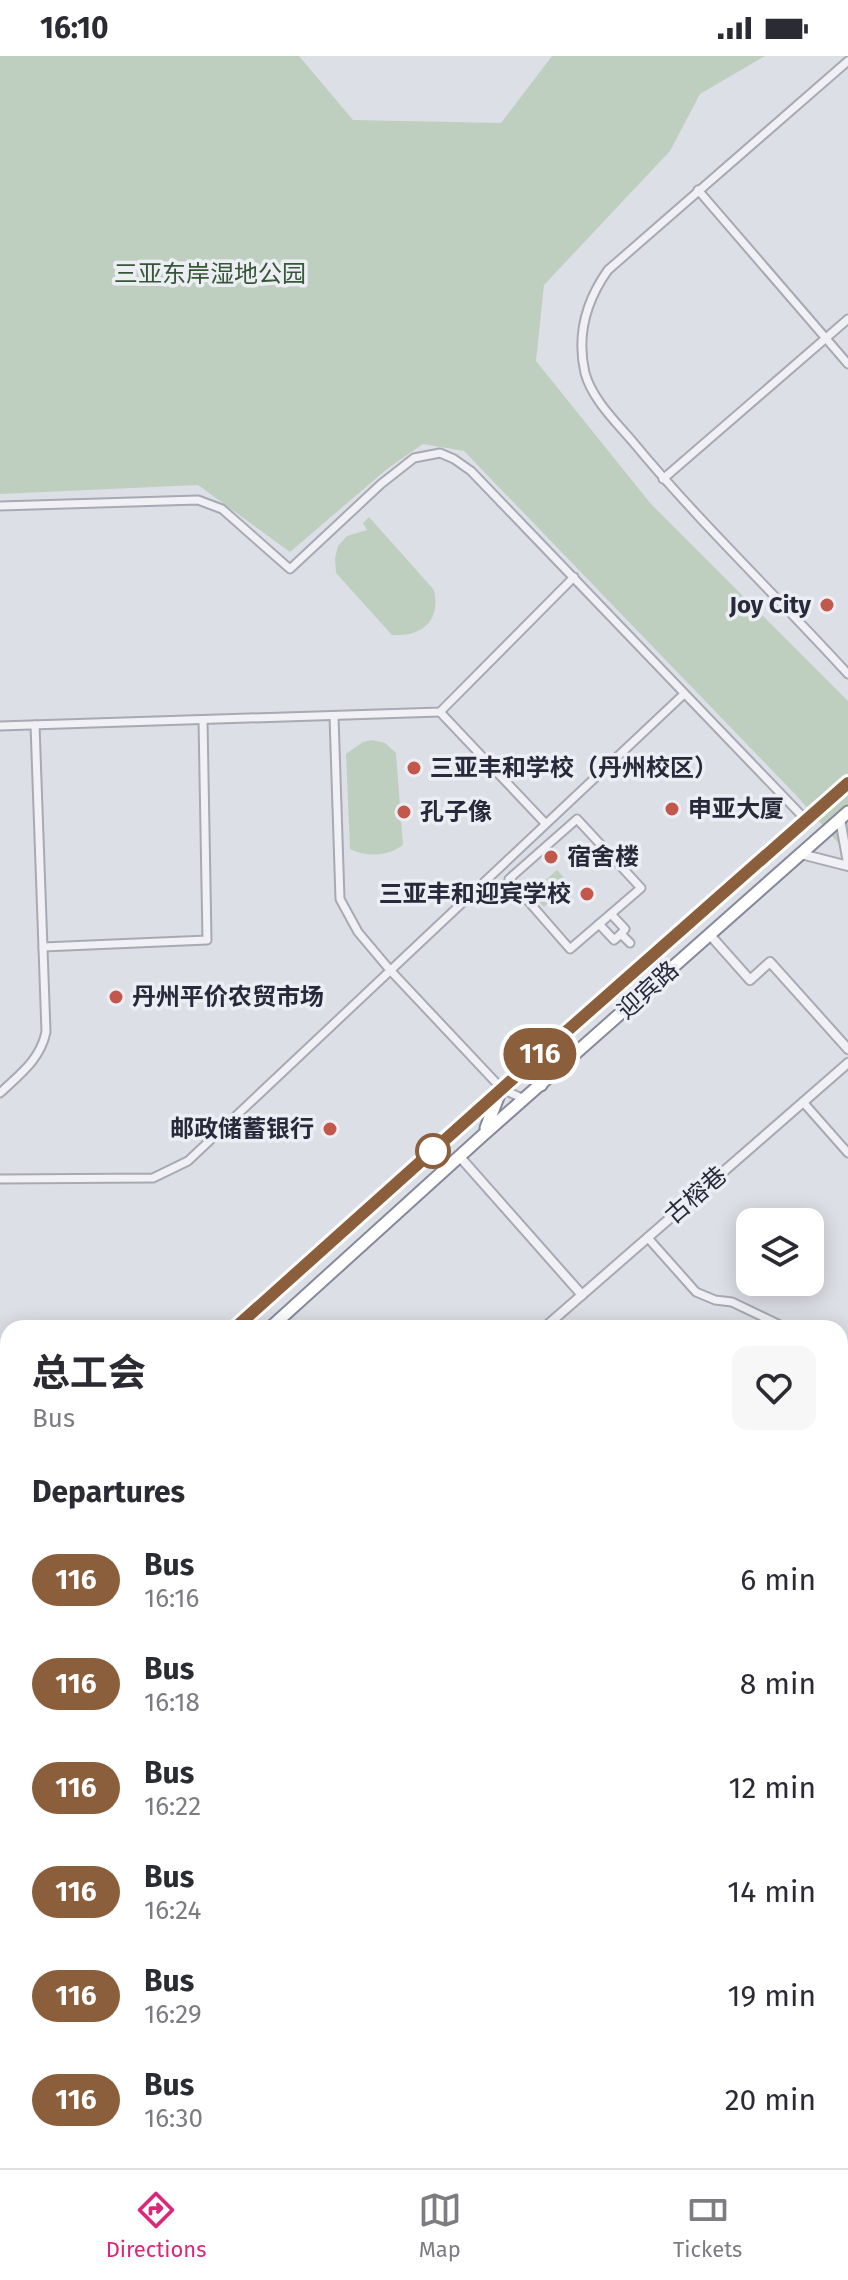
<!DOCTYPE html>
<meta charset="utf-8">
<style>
:root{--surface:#fff;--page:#f7f7f7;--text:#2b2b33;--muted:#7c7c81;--line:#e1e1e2;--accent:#db2777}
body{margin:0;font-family:"Fira Sans","Noto Sans SC",sans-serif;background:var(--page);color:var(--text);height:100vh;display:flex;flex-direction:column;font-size:30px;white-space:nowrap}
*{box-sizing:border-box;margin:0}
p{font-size:26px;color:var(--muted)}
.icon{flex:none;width:44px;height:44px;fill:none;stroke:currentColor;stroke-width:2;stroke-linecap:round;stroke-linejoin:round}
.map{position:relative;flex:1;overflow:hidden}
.details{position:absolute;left:0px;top:1264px;width:848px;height:848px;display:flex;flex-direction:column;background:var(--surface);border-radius:24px 24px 0 0;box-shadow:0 4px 20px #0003}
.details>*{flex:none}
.badge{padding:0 16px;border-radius:26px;font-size:28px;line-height:52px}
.controls{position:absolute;left:736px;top:1152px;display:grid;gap:16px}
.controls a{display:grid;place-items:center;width:88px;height:88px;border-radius:16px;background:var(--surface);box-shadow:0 4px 20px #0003;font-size:40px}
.map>.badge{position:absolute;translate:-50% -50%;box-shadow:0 0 0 4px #fff}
h2{padding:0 32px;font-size:30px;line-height:72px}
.round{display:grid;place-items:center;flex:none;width:84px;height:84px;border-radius:16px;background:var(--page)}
.overview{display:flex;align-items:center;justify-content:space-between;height:136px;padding:0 32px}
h1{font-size:38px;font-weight:700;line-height:60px}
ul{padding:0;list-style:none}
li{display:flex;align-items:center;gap:24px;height:104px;padding:0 32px}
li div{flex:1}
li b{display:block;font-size:30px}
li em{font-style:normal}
li .badge{min-width:88px;font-weight:700;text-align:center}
.status{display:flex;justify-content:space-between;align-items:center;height:56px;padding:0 40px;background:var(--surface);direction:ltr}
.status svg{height:22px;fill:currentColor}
.dock{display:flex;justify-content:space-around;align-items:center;height:112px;border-top:2px solid var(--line);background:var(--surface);font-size:22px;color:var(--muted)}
.dock a{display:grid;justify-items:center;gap:4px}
.dock .active{color:var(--accent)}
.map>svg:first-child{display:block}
</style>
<div class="status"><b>16:10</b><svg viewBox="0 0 49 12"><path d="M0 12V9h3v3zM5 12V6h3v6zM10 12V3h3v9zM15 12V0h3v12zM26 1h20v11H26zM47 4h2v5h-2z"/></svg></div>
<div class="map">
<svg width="848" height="2112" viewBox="0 0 848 2112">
<rect width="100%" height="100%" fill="#dddfe6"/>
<g fill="#bfcfbf">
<path d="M0,0h299l54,64 148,3 51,-67h213l-65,38 -30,57 -126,134 -8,76 115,143 197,197v153l-54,-61 -330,-342 -41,-7 -36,25 -97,83 -92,-67 -198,9z"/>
<path d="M369,461l65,73c7,31 -12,47 -42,45l-56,-62 -1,-15 3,-12 9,-10 20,-6 -4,-7z"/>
<path d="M372,684l13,3 11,10 7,92c-17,12 -36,12 -53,4l-4,-95 17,-12z"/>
<path d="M557,814l13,14 -26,23 -13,-14z"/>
</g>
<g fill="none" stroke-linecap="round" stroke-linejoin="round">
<g stroke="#a7a9b3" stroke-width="11">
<g id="minor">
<path d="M848,5l-240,209c-22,31 -32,64 -23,103 7,26 31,49 48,69 67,81 144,154 215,232"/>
<path d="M698,134l150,174"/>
<path d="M663,423l185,-160"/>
<path d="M0,450l198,-6 24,9 68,60 91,-85 33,-26 26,-5 14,6 17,12 335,349"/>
<path d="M440,656l105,111"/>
<path d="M334,660l6,183 18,33 32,38 112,119 22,10"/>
<path d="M0,670l440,-14 134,-135"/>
<path d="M577,763l64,69 -71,61 -61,-70z"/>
<path d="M611,858l14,15 -4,5 9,9"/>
<path d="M599,868l15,16 7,-6"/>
<path d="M43,891l164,-7 -4,-220"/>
<path d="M0,1037c20,-19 40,-33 46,-61l-11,-307"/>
<path d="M803,1046l45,51"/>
<path d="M0,1123l153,-1 35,-17 496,-467"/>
<path d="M648,1182l48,54 19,8 17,2 54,26"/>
<path d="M840,1320l8,8"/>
<path d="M840,1592l8,-5"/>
<path d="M0,1967l8,-7"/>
</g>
</g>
<g stroke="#a7a9b3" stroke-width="12">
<g id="tertiary">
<path d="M840,763l8,44"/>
<path d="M801,798l47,12"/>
<path d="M710,879l40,45 20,-18 78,87"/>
<path d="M460,1101l122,138"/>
<path d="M544,1272l304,-265"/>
<path d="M0,1772l8,-7"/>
<path d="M840,1839l8,-7"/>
<path d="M0,1934l8,10"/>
<path d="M840,2025l8,9"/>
<path d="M152,2104l7,8"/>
<path d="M379,2104l7,8"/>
<path d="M56,2112l9,-8"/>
<path d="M544,2112l9,-8"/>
</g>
</g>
<g stroke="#9ea1b1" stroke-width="15">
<path id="primary" d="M0,1394c9,21 11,53 0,74"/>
</g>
<g stroke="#86899b" stroke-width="15">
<g id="trunk">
<path d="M525,1012l16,17"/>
<path d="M486,1072l14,-36"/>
<path d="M235,1272l290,-260 323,-285"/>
<path d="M270,1272l212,-192 366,-324"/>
<path d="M0,1359l8,9"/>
<path d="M0,1387l8,8"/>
<path d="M0,1478l8,-7"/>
<path d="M0,1511l8,-8"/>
<path d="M644,2104l7,8"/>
<path d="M669,2104l6,8"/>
</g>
</g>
<use href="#minor" stroke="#f0f0f5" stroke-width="7"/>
<use href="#tertiary" stroke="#f0f0f5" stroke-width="8"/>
<use href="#primary" stroke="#fff" stroke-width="11"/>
<use href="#trunk" stroke="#fff" stroke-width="11"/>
</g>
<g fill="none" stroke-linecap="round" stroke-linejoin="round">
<g stroke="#fff" stroke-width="18">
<path id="line" d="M235,1272l290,-260 323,-285"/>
</g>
<use href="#line" stroke="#8b5e3c" stroke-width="12"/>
</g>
<g fill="#c2574b" stroke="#eceef4" stroke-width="3">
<circle cx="827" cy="549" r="8"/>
<circle cx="414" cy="712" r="8"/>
<circle cx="672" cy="753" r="8"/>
<circle cx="404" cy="756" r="8"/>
<circle cx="551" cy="801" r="8"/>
<circle cx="587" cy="838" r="8"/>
<circle cx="116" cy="941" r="8"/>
<circle cx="330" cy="1073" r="8"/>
</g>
<circle fill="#fff" stroke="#8b5e3c" stroke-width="4" cx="433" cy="1095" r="16"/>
<g text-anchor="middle" stroke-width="7" stroke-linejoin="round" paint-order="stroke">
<g font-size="24" fill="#365638" stroke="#eceef4">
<text x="210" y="226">三亚东岸湿地公园</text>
</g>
<g font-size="24" font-weight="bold" fill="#282a3b" stroke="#eceef4" text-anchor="start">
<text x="811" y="557" text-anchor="end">Joy City</text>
<text x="430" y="720">三亚丰和学校（丹州校区）</text>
<text x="688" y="761">申亚大厦</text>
<text x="420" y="764">孔子像</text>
<text x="567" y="809">宿舍楼</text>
<text x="571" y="846" text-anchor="end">三亚丰和迎宾学校</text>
<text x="132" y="949">丹州平价农贸市场</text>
<text x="314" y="1081" text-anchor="end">邮政储蓄银行</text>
</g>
<g font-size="24" fill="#282a3b" stroke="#eceef4">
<text transform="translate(648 934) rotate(-42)" y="8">迎宾路</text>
<text transform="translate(696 1139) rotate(-41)" y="8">古榕巷</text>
</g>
</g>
</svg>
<div class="controls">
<a><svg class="icon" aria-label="layers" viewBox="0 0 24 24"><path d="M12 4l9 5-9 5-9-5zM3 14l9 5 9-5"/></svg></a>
</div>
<b class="badge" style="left:540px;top:998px;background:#8b5e3c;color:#fff">116</b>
<section class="details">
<div class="overview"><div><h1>总工会</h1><p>Bus</p></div><a class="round"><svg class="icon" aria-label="heart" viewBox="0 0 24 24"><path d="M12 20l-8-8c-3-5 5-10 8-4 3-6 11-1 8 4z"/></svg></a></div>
<h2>Departures</h2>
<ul>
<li><span class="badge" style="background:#8b5e3c;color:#fff">116</span><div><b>Bus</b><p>16:16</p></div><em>6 min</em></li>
<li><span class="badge" style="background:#8b5e3c;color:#fff">116</span><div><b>Bus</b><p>16:18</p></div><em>8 min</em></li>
<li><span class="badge" style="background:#8b5e3c;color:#fff">116</span><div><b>Bus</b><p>16:22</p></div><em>12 min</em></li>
<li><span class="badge" style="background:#8b5e3c;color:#fff">116</span><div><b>Bus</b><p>16:24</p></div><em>14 min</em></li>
<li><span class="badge" style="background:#8b5e3c;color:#fff">116</span><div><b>Bus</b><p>16:29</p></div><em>19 min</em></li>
<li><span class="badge" style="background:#8b5e3c;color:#fff">116</span><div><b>Bus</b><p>16:30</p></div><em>20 min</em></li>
</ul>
</section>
</div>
<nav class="dock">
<a class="active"><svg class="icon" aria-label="directions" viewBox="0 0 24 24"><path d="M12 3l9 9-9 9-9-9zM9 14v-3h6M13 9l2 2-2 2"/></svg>Directions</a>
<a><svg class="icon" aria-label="map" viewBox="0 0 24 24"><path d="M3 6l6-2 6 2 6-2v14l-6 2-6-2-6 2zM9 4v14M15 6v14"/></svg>Map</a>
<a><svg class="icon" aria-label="tickets" viewBox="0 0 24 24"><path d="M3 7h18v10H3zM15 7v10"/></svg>Tickets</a>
</nav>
